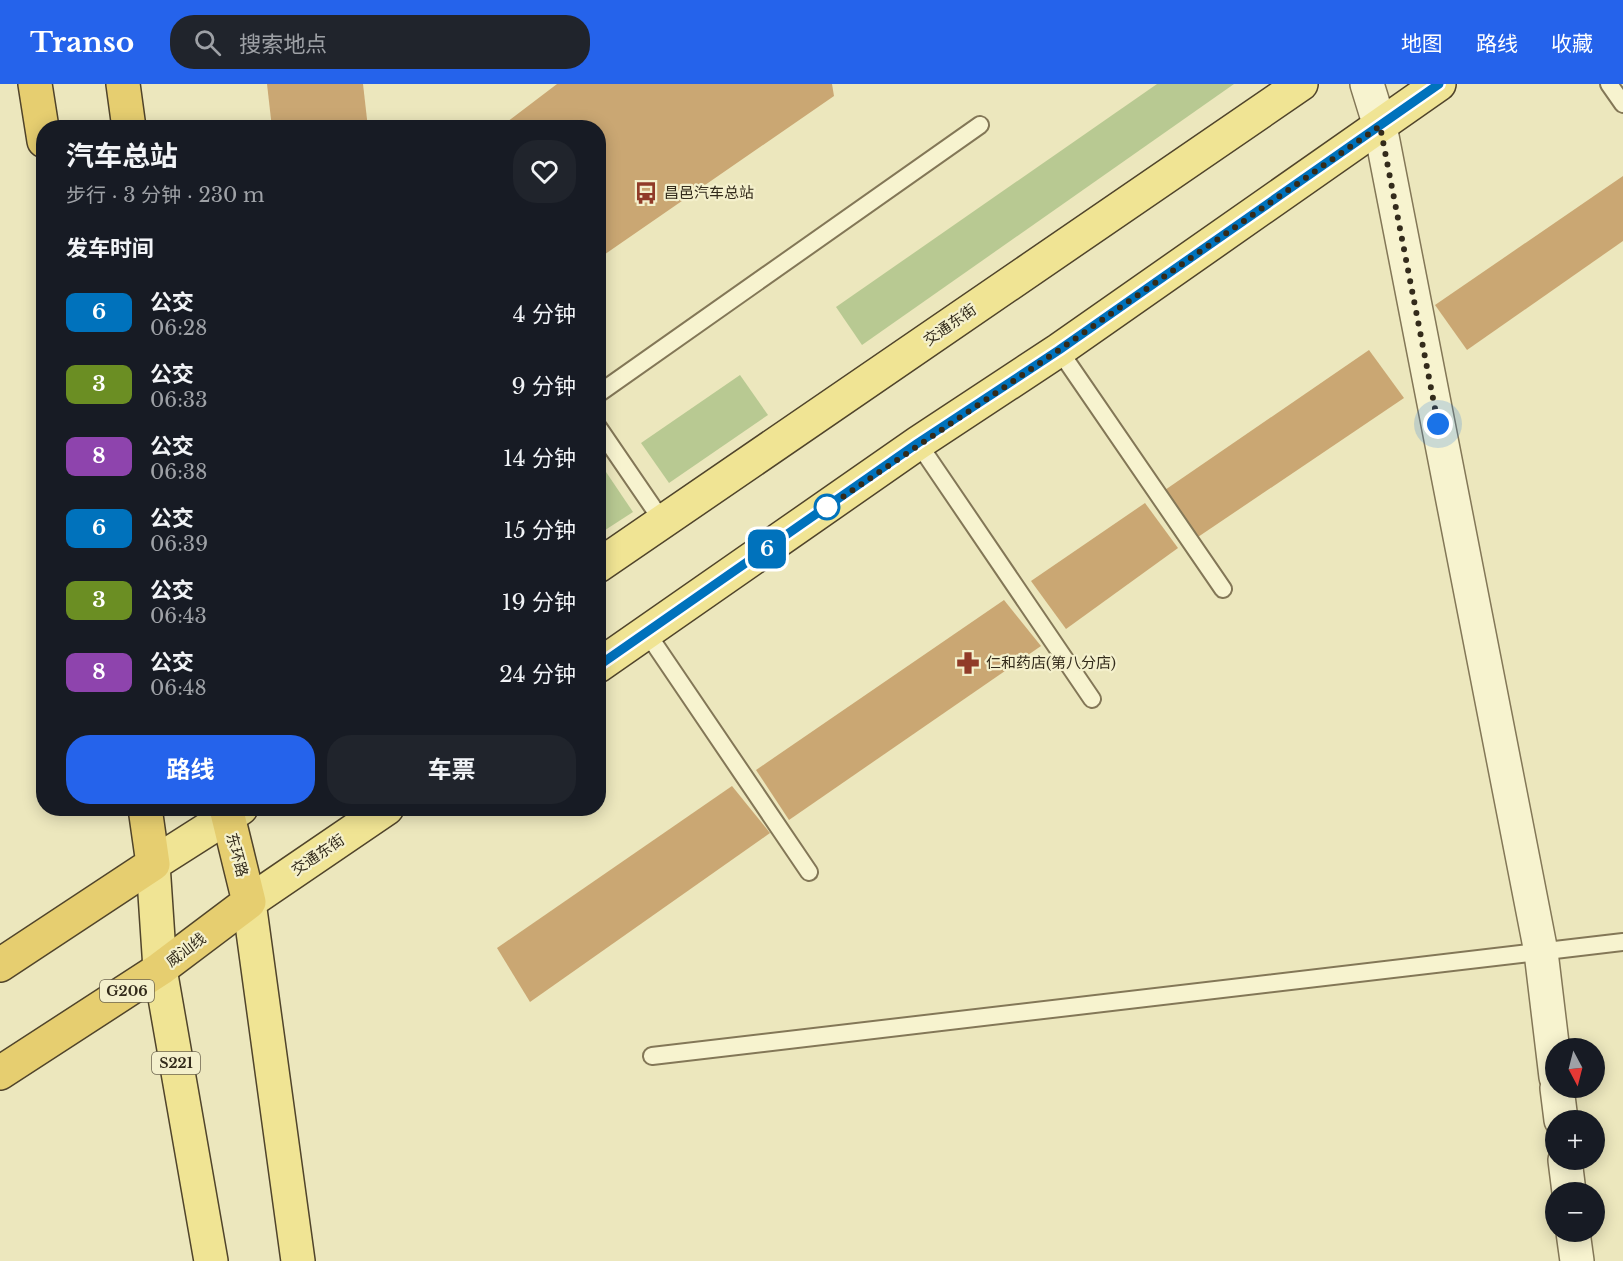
<!DOCTYPE html>
<html lang="zh">
<meta charset="utf-8">
<style>
:root{--surface:#171b24;--page:#20242c;--text:#f1f3f6;--muted:#9ea1a6;--accent:#2563eb}
body{margin:0;font-family:"Libre Baskerville","Noto Sans SC",serif;background:var(--page);color:var(--text);height:100vh;display:flex;flex-direction:column;font-size:22px;white-space:nowrap}
*{box-sizing:border-box;margin:0}
p{font-size:20px;color:var(--muted)}
.icon{flex:none;width:33px;height:33px;fill:none;stroke:currentColor;stroke-width:2;stroke-linecap:round;stroke-linejoin:round}
.map{position:relative;flex:1;overflow:hidden}
.panel{position:absolute;left:36px;top:36px;width:570px;height:696px;display:flex;flex-direction:column;background:var(--surface);border-radius:24px;box-shadow:0 3px 15px #0003}
.panel>*{flex:none}
.badge{padding:0 12px;border-radius:9px;font-size:21px;line-height:39px}
.needle{width:39px;rotate:173deg}
.fabs{position:absolute;left:1545px;top:954px;display:grid;gap:12px}
.fabs a{display:grid;place-items:center;width:60px;height:60px;border-radius:50%;background:var(--surface);box-shadow:0 3px 15px #0003;font-size:30px}
.you{position:absolute;width:30px;height:30px;margin:-15px;border:4px solid #fff;border-radius:50%;background:#1a73e8;box-shadow:0 0 0 9px #1a73e833}
.map>.badge{position:absolute;translate:-50% -50%;box-shadow:0 0 0 3px #fff}
h2{padding:0 30px;font-size:22px;line-height:54px}
.round{display:grid;place-items:center;flex:none;width:63px;height:63px;border-radius:24px;background:var(--page)}
.headline{display:flex;align-items:center;justify-content:space-between;height:102px;padding:0 30px}
h1{font-size:28px;font-weight:700;line-height:45px}
.action{display:flex;gap:12px;margin-top:auto;padding:12px 30px}
.action a{flex:1;height:69px;border-radius:24px;background:var(--accent);color:#fff;font-size:24px;font-weight:700;line-height:69px;text-align:center}
.action a+a{background:var(--page);color:var(--text)}
ul{padding:0;list-style:none}
li{display:flex;align-items:center;gap:18px;height:72px;padding:0 30px}
li div{flex:1}
li b{display:block;font-size:22px}
li em{font-style:normal}
li .badge{min-width:66px;font-weight:700;text-align:center}
header{display:flex;align-items:center;gap:36px;box-sizing:border-box;height:84px;padding:0 30px;background:var(--accent);color:#fff}
header strong{font-size:28px}
nav{display:flex;gap:33px;margin-inline-start:auto;font-size:21px}
.search{width:420px;height:54px;background:var(--page);display:flex;align-items:center;gap:15px;box-sizing:border-box;padding:0 21px;border-radius:24px;color:var(--muted);font-size:22px}
.map>svg:first-child{display:block}
</style>
<header>
<strong>Transo</strong>
<div class="search"><svg class="icon" aria-label="search" viewBox="0 0 24 24"><circle cx="10" cy="10" r="6"/><path d="M15 15l6 6"/></svg>搜索地点</div>
<nav><a>地图</a><a>路线</a><a>收藏</a></nav>
</header>
<div class="map">
<svg width="1623" height="1177" viewBox="0 0 1623 1177">
<rect width="100%" height="100%" fill="#ece7bd"/>
<g fill="#b8c992">
<path d="M1157,0h77l-372,261 -26,-38z"/>
<path d="M740,291l28,40 -99,68 -28,-40z"/>
<path d="M604,385l29,43 -34,22v-61z"/>
</g>
<g fill="#caa773">
<path d="M267,0h96l5,44h-96z"/>
<path d="M557,0h275l2,12 -236,163v-131h-99z"/>
<path d="M1623,92v65l-156,109 -32,-45z"/>
<path d="M1369,266l35,48 -209,141 -33,-47z"/>
<path d="M1145,419l33,45 -112,81 -35,-48z"/>
<path d="M1004,516l37,46 -252,174 -33,-50z"/>
<path d="M732,702l38,47 -240,169 -33,-54z"/>
</g>
<g fill="none" stroke-linecap="round" stroke-linejoin="round">
<g stroke="#837757" stroke-width="20">
<g id="service">
<path d="M1609,0l14,20"/>
<path d="M1059,266l164,239"/>
<path d="M598,310l382,-269"/>
<path d="M598,343l65,95"/>
<path d="M918,359l174,256"/>
<path d="M647,549l162,239"/>
<path d="M652,972l971,-114"/>
</g>
</g>
<g stroke="#837757" stroke-width="36">
<g id="minor">
<path d="M1380,42l161,826 15,125"/>
<path d="M1557,1004l4,32"/>
<path d="M1565,1076l4,32"/>
<path d="M1573,1148l4,29"/>
</g>
</g>
<g stroke="#837757" stroke-width="36">
<path id="tertiary" d="M1367,0l13,42"/>
</g>
<g stroke="#50442b" stroke-width="36">
<g id="primary">
<path d="M598,482l703,-482"/>
<path d="M598,582l320,-223 141,-93 380,-266"/>
<path d="M211,1177l-51,-292 -7,-105 88,-56"/>
<path d="M298,1177l-49,-359 138,-94"/>
</g>
</g>
<g stroke="#50442b" stroke-width="36">
<g id="trunk">
<path d="M35,0l9,57"/>
<path d="M123,0l6,44"/>
<path d="M0,881l153,-101 -8,-56"/>
<path d="M0,989l160,-104 89,-67 -23,-94"/>
</g>
</g>
<use href="#service" stroke="#f7f3cf" stroke-width="16"/>
<use href="#minor" stroke="#f7f3cf" stroke-width="33"/>
<use href="#tertiary" stroke="#f7f3cf" stroke-width="33"/>
<use href="#primary" stroke="#f0e494" stroke-width="33"/>
<use href="#trunk" stroke="#e6ce70" stroke-width="33"/>
</g>
<g fill="none" stroke-linecap="round" stroke-linejoin="round">
<g stroke="#fff" stroke-width="14">
<path id="line" d="M598,582l320,-223 141,-93 380,-266"/>
</g>
<use href="#line" stroke="#0072bc" stroke-width="9"/>
<path stroke="#332b1b" stroke-width="6" stroke-dasharray="0 10.8" d="M827,423l-5,4 237,-161 321,-224 58,298"/>
</g>
<defs>
<g id="bus-bare" transform="scale(1.8)"><path d="M-5-6H5V4H4V6H2V4H-2V6H-4V4H-5ZM-3.5-4V0h7V-4ZM-3.5 1.2v1.5H-2V1.2ZM2 1.2v1.5H3.5V1.2Z" fill="#903b28" stroke="#f4f0cc" stroke-width="2.5" paint-order="stroke"/></g>
<g id="pharmacy-bare" transform="scale(1.8)"><path d="M-2-6h4v4h4v4h-4v4h-4v-4h-4v-4h4Z" fill="#903b28" stroke="#f4f0cc" stroke-width="2.5" paint-order="stroke"/></g>
</defs>
<g fill-rule="evenodd">
<use href="#bus-bare" x="646" y="109"/>
<use href="#pharmacy-bare" x="968" y="579"/>
</g>
<circle fill="#fff" stroke="#0072bc" stroke-width="3" cx="827" cy="423" r="12"/>
<g text-anchor="middle" stroke-width="4.5" stroke-linejoin="round" paint-order="stroke">
<g fill="#f4f0cc" stroke="#6d6650" stroke-width="1.5">
<rect x="100" y="896" width="54" height="22" rx="4.5"/>
<rect x="152" y="968" width="48" height="22" rx="4.5"/>
</g>
<g font-size="14" font-weight="bold" fill="#332b1b">
<text x="127" y="912">G206</text>
<text x="176" y="984">S221</text>
</g>
<g font-size="15" fill="#332b1b" stroke="#f4f0cc" text-anchor="start">
<text x="664" y="114">昌邑汽车总站</text>
<text x="986" y="584">仁和药店(第八分店)</text>
</g>
<g font-size="15" fill="#332b1b" stroke="#f4f0cc">
<text transform="translate(950 241) rotate(-35)" y="5">交通东街</text>
<text transform="translate(237 771) rotate(75)" y="5">东环路</text>
<text transform="translate(318 771) rotate(-34)" y="5">交通东街</text>
<text transform="translate(186 866) rotate(-37)" y="5">威汕线</text>
</g>
</g>
</svg>
<div class="fabs">
<a><svg class="needle" viewBox="-14 -14 28 28"><path d="M0-13l5 13h-10z" fill="#e53935"/><path d="M0 13l5-13h-10z" fill="#9ea1a6"/></svg></a>
<a>+</a>
<a>−</a>
</div>
<div class="you" style="left:1438px;top:340px"></div>
<b class="badge" style="left:767px;top:465px;background:#0072bc;color:#fff">6</b>
<section class="panel">
<div class="headline"><div><h1>汽车总站</h1><p>步行 · 3 分钟 · 230 m</p></div><a class="round"><svg class="icon" aria-label="heart" viewBox="0 0 24 24"><path d="M12 20l-8-8c-3-5 5-10 8-4 3-6 11-1 8 4z"/></svg></a></div>
<h2>发车时间</h2>
<ul>
<li><span class="badge" style="background:#0072bc;color:#fff">6</span><div><b>公交</b><p>06:28</p></div><em>4 分钟</em></li>
<li><span class="badge" style="background:#6b8e23;color:#fff">3</span><div><b>公交</b><p>06:33</p></div><em>9 分钟</em></li>
<li><span class="badge" style="background:#8e44ad;color:#fff">8</span><div><b>公交</b><p>06:38</p></div><em>14 分钟</em></li>
<li><span class="badge" style="background:#0072bc;color:#fff">6</span><div><b>公交</b><p>06:39</p></div><em>15 分钟</em></li>
<li><span class="badge" style="background:#6b8e23;color:#fff">3</span><div><b>公交</b><p>06:43</p></div><em>19 分钟</em></li>
<li><span class="badge" style="background:#8e44ad;color:#fff">8</span><div><b>公交</b><p>06:48</p></div><em>24 分钟</em></li>
</ul>
<div class="action"><a>路线</a><a>车票</a></div>
</section>
</div>
